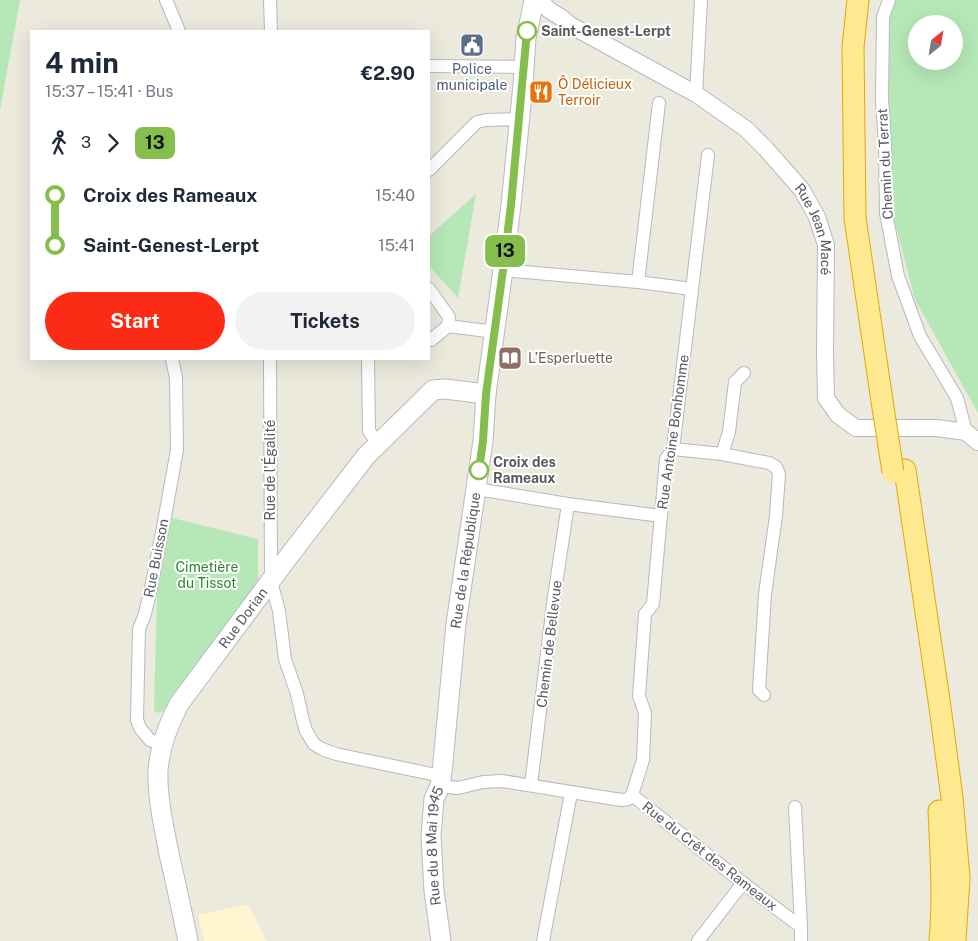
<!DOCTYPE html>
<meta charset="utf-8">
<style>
:root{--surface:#fff;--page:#f2f2f3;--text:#1f2937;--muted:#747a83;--accent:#fb2b15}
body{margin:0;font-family:"Public Sans",sans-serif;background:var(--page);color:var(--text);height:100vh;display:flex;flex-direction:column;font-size:19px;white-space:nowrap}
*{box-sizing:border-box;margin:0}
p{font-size:16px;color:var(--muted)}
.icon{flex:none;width:28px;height:28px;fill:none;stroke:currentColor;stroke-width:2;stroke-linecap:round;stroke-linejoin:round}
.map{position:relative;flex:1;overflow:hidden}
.sheet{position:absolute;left:30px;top:30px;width:400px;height:330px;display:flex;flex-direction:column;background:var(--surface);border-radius:0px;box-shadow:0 5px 20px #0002}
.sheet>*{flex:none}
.badge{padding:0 10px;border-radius:8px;font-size:18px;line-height:32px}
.needle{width:32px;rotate:30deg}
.fabs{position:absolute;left:908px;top:15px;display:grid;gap:10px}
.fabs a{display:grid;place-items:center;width:55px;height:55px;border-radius:50%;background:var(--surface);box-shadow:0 5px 20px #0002;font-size:25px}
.map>.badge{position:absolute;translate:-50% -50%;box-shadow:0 0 0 2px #fff}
.legs{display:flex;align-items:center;gap:8px;height:55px;padding:0 15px;font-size:16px}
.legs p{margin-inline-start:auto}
.overview{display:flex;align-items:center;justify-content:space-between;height:85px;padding:0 15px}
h1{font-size:28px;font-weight:700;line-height:38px}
.cta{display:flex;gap:10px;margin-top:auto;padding:10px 15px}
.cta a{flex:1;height:58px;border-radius:30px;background:var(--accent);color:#fff;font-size:20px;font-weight:700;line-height:58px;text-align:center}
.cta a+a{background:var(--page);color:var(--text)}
ul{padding:0 15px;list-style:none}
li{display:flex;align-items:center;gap:18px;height:50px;font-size:19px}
li i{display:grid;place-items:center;width:8px;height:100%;margin:0 6px;background:currentColor}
li i::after{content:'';width:12px;height:12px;margin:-6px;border:4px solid;border-radius:50%;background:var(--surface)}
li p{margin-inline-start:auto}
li:first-child i{background:linear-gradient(#0000 50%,currentColor 0)}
li:last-child i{background:linear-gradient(currentColor 50%,#0000 0)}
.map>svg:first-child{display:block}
</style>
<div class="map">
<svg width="978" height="941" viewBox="0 0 978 941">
<rect width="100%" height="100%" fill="#ece9dd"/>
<path fill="#fff5d0" d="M248,904l19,37h-63l-6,-26z"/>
<g fill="#b6e8b7" fill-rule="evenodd">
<path d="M0,0h20l-20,110z"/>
<path d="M891,0h87v413l-63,-113 -22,-85 -5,-131zM916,24h38v37h-38z"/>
<path d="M476,194l-18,104 -29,-32v-30z"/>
<path d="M172,518l86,21v42l-95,130 -5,2 -4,-2v-2l3,-114z"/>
</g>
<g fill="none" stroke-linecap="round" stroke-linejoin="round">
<g stroke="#b6b9bf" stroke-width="14">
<g id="minor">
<path d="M166,0l13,31"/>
<path d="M270,0l1,31"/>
<path d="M889,0l-6,17 -1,83 3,44 1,69 12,63 22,60 37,62 9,34"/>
<path d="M429,66l95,1"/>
<path d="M696,94l5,-94"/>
<path d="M429,170l48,-48 9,-2 33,-1"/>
<path d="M503,270l135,12 54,7"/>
<path d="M638,282l21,-179"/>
<path d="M429,289l20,28 -1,9 47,6"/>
<path d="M429,340h2l17,-14"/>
<path d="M270,359l1,222 8,30 6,48 12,35 5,23 4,14 8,13 8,5 14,5 105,22"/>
<path d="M368,359l1,72 9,13"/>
<path d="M673,449l49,5 47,9 7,4 3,7 -3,42 -11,78 -6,96 5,5"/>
<path d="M722,454l7,-22 6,-50 9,-9"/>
<path d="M477,489l91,15 93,12"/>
<path d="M162,745l-12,-5 -10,-12 -3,-8 1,-47 1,-44 5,-12 6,-24 13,-66 14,-77 -1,-72 -4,-19"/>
<path d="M531,785l22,-181 15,-100"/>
<path d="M440,786l18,2 25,-6 19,-1 119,19 7,-1 4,-4 111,88 58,44"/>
<path d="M632,795l11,-35 2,-47 -6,-17 6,-82 8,-10 13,-145 7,-10 35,-294"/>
<path d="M795,807l6,120v14"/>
<path d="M543,941l28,-148"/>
<path d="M698,941l45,-58"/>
</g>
</g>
<g stroke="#b6b9bf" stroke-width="18">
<g id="tertiary">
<path id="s1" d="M540,0l9,10 13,8 8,7 126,69 50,35 20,20 36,41 15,27 9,28 -1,108 1,45 12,17 18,13h81l29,4 12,10"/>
</g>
</g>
<g stroke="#b7bbc2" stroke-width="21">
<g id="secondary">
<path id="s2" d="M188,941c-6,-29 -12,-58 -19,-87 -5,-27 -12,-56 -11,-84 2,-24 10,-45 21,-66l110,-148 77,-100 67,-66 12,-1 41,5"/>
<path id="s3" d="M441,941l-7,-50 -3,-55 3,-37 6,-13 2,-14 14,-148 27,-183 3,-47 17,-124 8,-65 12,-120 3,-47 8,-37"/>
</g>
</g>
<g stroke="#eaa500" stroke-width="23">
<g id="trunk">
<path d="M858,0l-5,47 2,171 27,183"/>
<path d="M905,470l35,237 12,91 7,80 -4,63"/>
<path d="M939,811c2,44 5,87 1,130"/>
</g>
</g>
<use href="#minor" stroke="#fff" stroke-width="12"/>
<use href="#tertiary" stroke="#fff" stroke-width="16"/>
<use href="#secondary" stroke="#fff" stroke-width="19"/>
<use href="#trunk" stroke="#ffea91" stroke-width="21"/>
<g stroke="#eaa500" stroke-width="23" stroke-linecap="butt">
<path id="trunk-bridge" d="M882,401l11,71"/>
</g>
<use href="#trunk-bridge" stroke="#ffea91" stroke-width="21"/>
</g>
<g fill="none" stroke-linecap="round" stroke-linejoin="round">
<g stroke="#fff" stroke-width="11">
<path id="line-1" d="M479,470l4,-29 3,-47 17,-124 8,-65 16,-174"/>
</g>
<use href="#line-1" stroke="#85be4c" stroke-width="8"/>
</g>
<defs>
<g id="civic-square" transform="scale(1.25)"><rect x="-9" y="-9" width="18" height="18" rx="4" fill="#5c6f8a" stroke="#fff"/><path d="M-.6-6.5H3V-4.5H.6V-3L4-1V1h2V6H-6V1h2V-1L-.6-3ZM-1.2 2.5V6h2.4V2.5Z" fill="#fff"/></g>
<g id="restaurant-square" transform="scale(1.25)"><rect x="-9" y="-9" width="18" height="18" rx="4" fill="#e8710a" stroke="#fff"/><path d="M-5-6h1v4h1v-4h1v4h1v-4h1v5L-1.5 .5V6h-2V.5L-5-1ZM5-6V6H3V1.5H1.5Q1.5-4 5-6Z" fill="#fff"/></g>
<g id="library-square" transform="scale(1.25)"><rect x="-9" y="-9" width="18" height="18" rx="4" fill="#8d6e63" stroke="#fff"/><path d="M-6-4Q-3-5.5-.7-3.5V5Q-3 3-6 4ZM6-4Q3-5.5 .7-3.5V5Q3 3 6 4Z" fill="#fff"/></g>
</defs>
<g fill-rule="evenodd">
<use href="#civic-square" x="472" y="45"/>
<use href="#restaurant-square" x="541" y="92"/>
<use href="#library-square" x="510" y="358"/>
</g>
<g fill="#fff" stroke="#85be4c" stroke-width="2.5">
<circle cx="527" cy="31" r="9"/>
<circle cx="479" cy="470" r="9"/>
</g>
<g text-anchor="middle" stroke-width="4" stroke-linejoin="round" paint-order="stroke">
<g font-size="14" font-weight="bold" fill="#575b61" stroke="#fff" text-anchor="start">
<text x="541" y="36">Saint-Genest-Lerpt</text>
<text x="493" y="467">Croix des<tspan x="493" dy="16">Rameaux</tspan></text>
</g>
<g font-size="14" fill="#4e5e75" stroke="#fff">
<text x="472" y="74">Police<tspan x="472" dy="16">municipale</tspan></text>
</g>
<g font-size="14" fill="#c56008" stroke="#fff" text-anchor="start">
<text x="558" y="89">Ô Délicieux<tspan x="558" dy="16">Terroir</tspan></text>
</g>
<g font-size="14" fill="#575b61" stroke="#fff">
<text transform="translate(885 164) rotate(-93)" y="5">Chemin du Terrat</text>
<text dy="5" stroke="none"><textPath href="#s1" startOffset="369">Rue Jean Macé</textPath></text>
<text transform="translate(673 432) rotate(-82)" y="5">Rue Antoine Bonhomme</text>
<text transform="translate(270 470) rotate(-90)" y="5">Rue de l'Égalité</text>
<text transform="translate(156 558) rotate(-79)" y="5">Rue Buisson</text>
<text dy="5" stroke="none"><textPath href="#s3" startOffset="384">Rue de la République</textPath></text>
<text dy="5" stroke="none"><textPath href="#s2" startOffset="351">Rue Dorian</textPath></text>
<text transform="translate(549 644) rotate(-83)" y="5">Chemin de Bellevue</text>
<text dy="5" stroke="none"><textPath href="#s3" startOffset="96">Rue du 8 Mai 1945</textPath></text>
<text transform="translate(710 856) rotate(38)" y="5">Rue du Crêt des Rameaux</text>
</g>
<g font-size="14" fill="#785e54" stroke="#fff" text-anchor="start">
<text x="528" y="363">L’Esperluette</text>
</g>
<g font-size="14" fill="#2b8530" stroke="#fff">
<text x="207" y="572">Cimetière<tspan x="207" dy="16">du Tissot</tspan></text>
</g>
</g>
</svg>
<div class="fabs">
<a><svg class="needle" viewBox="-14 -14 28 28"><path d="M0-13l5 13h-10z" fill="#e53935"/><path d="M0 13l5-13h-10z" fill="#747a83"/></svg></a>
</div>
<b class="badge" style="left:505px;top:251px;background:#85be4c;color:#111">13</b>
<section class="sheet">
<div class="overview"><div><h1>4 min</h1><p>15:37 – 15:41 · Bus</p></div><b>€2.90</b></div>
<div class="legs"><svg class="icon" aria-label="walk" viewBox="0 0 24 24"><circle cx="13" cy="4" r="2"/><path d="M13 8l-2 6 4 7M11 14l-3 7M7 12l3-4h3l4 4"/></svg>3<svg class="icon" aria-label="forward" viewBox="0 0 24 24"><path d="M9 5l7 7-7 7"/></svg><b class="badge" style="background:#85be4c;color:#111">13</b></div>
<ul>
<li><i style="color:#85be4c"></i><b>Croix des Rameaux</b><p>15:40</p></li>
<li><i style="color:#85be4c"></i><b>Saint-Genest-Lerpt</b><p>15:41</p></li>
</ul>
<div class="cta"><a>Start</a><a>Tickets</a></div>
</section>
</div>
